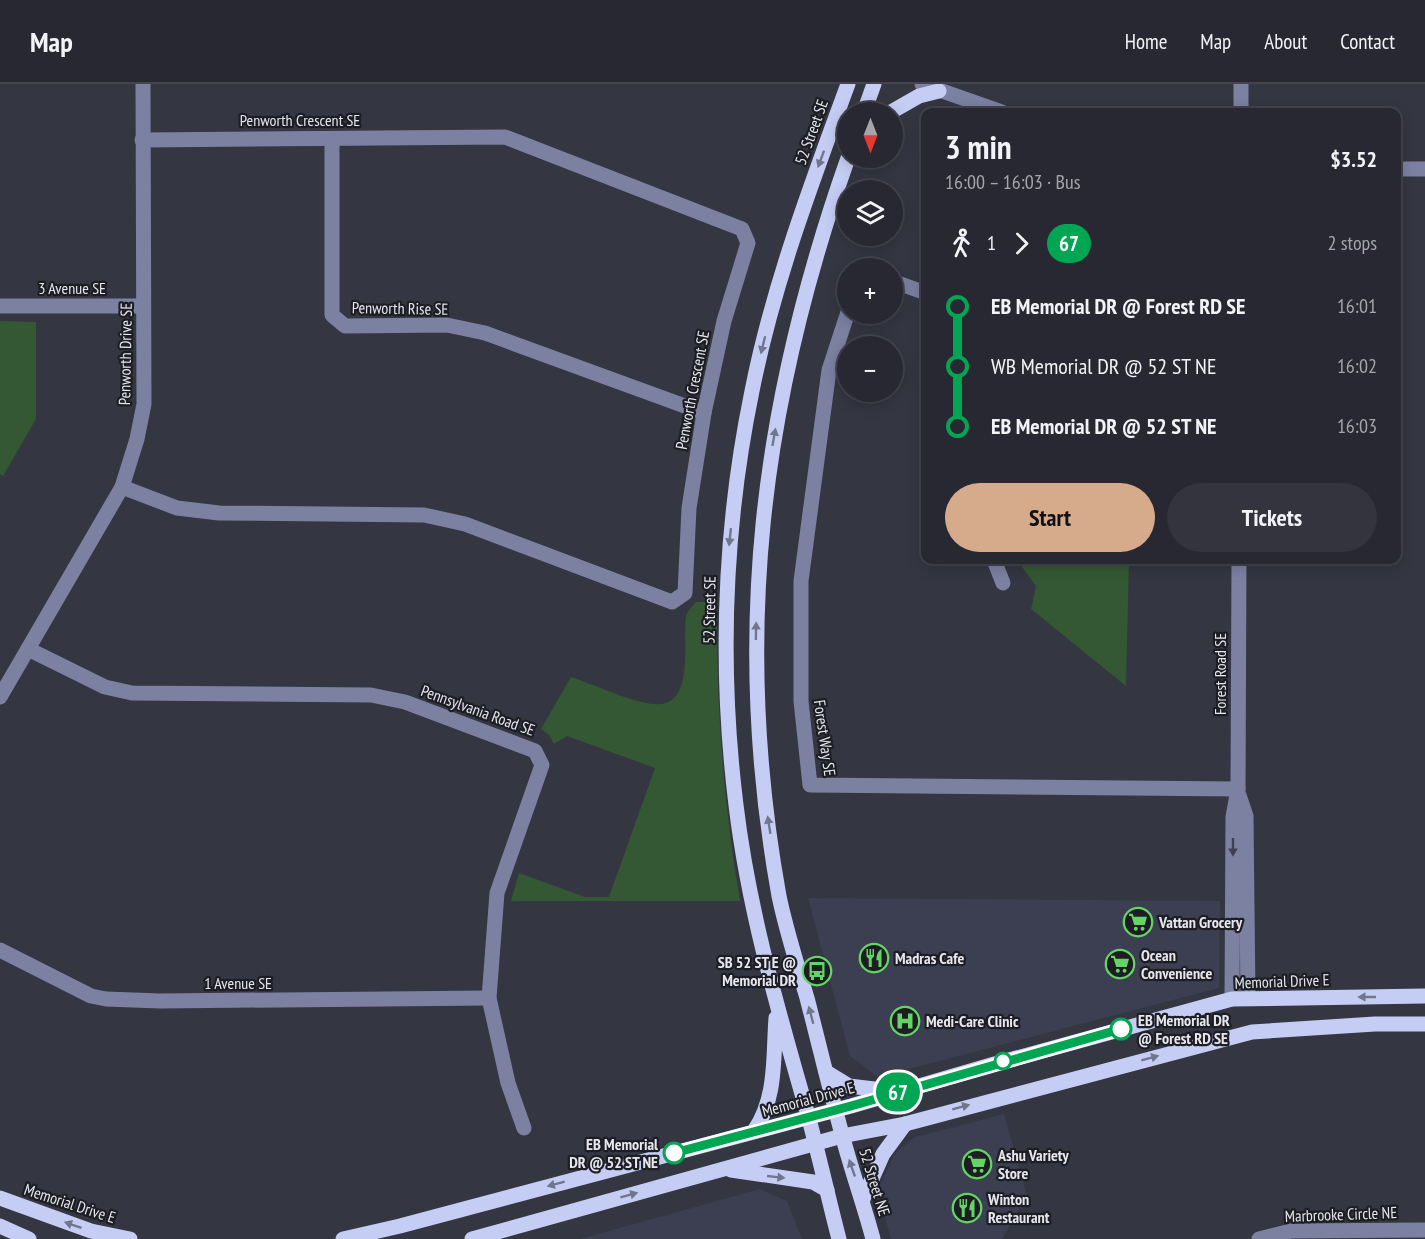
<!DOCTYPE html>
<meta charset="utf-8">
<style>
:root{--surface:#272832;--page:#33343e;--text:#f1f3f6;--muted:#a4a6ac;--line:#43444d;--accent:#d6ab8b}
body{margin:0;font-family:"PT Sans Narrow",sans-serif;background:var(--page);color:var(--text);height:100vh;display:flex;flex-direction:column;font-size:22px;white-space:nowrap}
*{box-sizing:border-box;margin:0}
p{font-size:20px;color:var(--muted)}
.icon{flex:none;width:33px;height:33px;fill:none;stroke:currentColor;stroke-width:2;stroke-linecap:round;stroke-linejoin:round}
.map{position:relative;flex:1;overflow:hidden}
.panel{position:absolute;left:921px;top:24px;width:480px;height:456px;display:flex;flex-direction:column;background:var(--surface);border-radius:12px;box-shadow:0 3px 15px #0003,0 0 0 2px var(--line)}
.panel>*{flex:none}
.badge{padding:0 12px;border-radius:20px;font-size:21px;line-height:39px}
.needle{width:39px;rotate:180deg}
.buttons{position:absolute;left:837px;top:18px;display:grid;gap:12px}
.buttons a{display:grid;place-items:center;width:66px;height:66px;border-radius:50%;background:var(--surface);box-shadow:0 3px 15px #0003,0 0 0 2px var(--line);font-size:30px}
.map>.badge{position:absolute;translate:-50% -50%;box-shadow:0 0 0 3px #fff}
.legs{display:flex;align-items:center;gap:9px;height:66px;padding:0 24px;font-size:20px}
.legs p{margin-inline-start:auto}
.overview{display:flex;align-items:center;justify-content:space-between;height:102px;padding:0 24px}
h1{font-size:33px;font-weight:600;line-height:45px}
.primary-button{display:flex;gap:12px;margin-top:auto;padding:12px 24px}
.primary-button a{flex:1;height:69px;border-radius:36px;background:var(--accent);color:#111;font-size:24px;font-weight:600;line-height:69px;text-align:center}
.primary-button a+a{background:var(--page);color:var(--text)}
ul{padding:0 24px;list-style:none}
li{display:flex;align-items:center;gap:21px;height:60px;font-size:22px}
li i{display:grid;place-items:center;width:9px;height:100%;margin:0 8px;background:currentColor}
li i::after{content:'';width:15px;height:15px;margin:-8px;border:4px solid;border-radius:50%;background:var(--surface)}
li p{margin-inline-start:auto}
li:first-child i{background:linear-gradient(#0000 50%,currentColor 0)}
li:last-child i{background:linear-gradient(currentColor 50%,#0000 0)}
header{display:flex;align-items:center;gap:36px;box-sizing:border-box;height:84px;padding:0 30px;background:var(--surface);border-bottom:2px solid var(--line)}
header strong{font-size:28px}
nav{display:flex;gap:33px;margin-inline-start:auto;font-size:21px}
.map>svg:first-child{display:block}
</style>
<header>
<strong>Map</strong>
<nav><a>Home</a><a>Map</a><a>About</a><a>Contact</a></nav>
</header>
<div class="map">
<svg width="1425" height="1155" viewBox="0 0 1425 1155">
<rect width="100%" height="100%" fill="#343642"/>
<g fill="#3c3f51">
<path d="M808,814l412,3 -1,87 -341,89 -28,-21z"/>
<path d="M1004,1030l23,82 -25,43h-111l-12,-42v-10l17,-35 19,-15z"/>
<path d="M760,1105l27,12 15,38h-222z"/>
</g>
<g fill="#345833">
<path d="M0,237l36,1v97l-33,57 -3,-2z"/>
<path d="M1017,476h112l-3,126 -95,-77 5,-23z"/>
<path d="M696,518h21c-1,101 6,199 23,299h-229l8,-28 66,24h24l46,-129 -88,-32 -13,8 -5,-9 -8,-6 30,-52c22,7 60,25 82,27 43,5 29,-62 33,-87 1,-6 6,-10 10,-15z"/>
</g>
<g fill="none" stroke-linecap="round" stroke-linejoin="round">
<g stroke="#7c81a2" stroke-width="15">
<path d="M922,0l80,28"/>
<path d="M1241,0v28"/>
<path d="M332,55v176l13,11 102,-1 38,8 219,80"/>
<path d="M1396,85h29"/>
<path d="M892,197l34,12"/>
<path d="M0,222h143"/>
<path d="M848,228l-19,58 -28,211v120l9,84 428,4"/>
<path d="M122,403l55,21 42,5 205,2 41,9 207,78 13,-9 4,-85 15,-95 20,-92 24,-78 -6,-14 -237,-92 -363,3"/>
<path d="M994,476l9,23"/>
<path d="M28,565l77,38 27,6 239,2 34,7 130,49 7,14 -45,128 -8,105 19,85 16,45"/>
<path d="M0,613l122,-210 15,-48 7,-35 -1,-320"/>
<path d="M1239,711l7,21 2,182"/>
<path d="M0,866l91,46 15,3 54,2 329,-3"/>
<path d="M1232,915l1,-182 5,-28 1,-229"/>
<path d="M1259,1155l32,-8 134,-1"/>
</g>
<g stroke="#c6cdf5" stroke-width="15">
<path d="M864,28l10,-28"/>
<path d="M891,28l28,-16 20,-5"/>
<path d="M848,74c-87,247 -116,478 -69,738 7,34 18,68 28,102 12,46 23,93 36,140 9,34 21,67 30,101"/>
<path d="M826,988l23,14 42,5"/>
<path d="M754,1047c23,-33 19,-74 22,-113"/>
<path d="M731,1086l82,12 14,8"/>
<path d="M0,1114l91,33 39,8"/>
<path d="M863,1115l20,-45 22,-30"/>
<path d="M0,1142l29,13"/>
<path d="M343,1155l57,-13 451,-120 140,-41 241,-66 193,-3"/>
<path d="M472,1155l370,-103 63,-12 347,-92 123,-8h50"/>
<path d="M839,1155c-12,-46 -22,-93 -35,-138 -28,-98 -56,-195 -68,-296 -17,-138 -12,-278 16,-414 21,-106 59,-206 96,-307"/>
</g>
</g>
<defs><path id="oneway-solid" d="M-6-.8H1V-3.2L6.5 0L1 3.2V.8H-6Z" transform="scale(1.5)"/></defs>
<g fill="#72768c">
<use href="#oneway-solid" transform="translate(821 75) rotate(110)"/>
<use href="#oneway-solid" transform="translate(763 261) rotate(104)"/>
<use href="#oneway-solid" transform="translate(774 353) rotate(-80)"/>
<use href="#oneway-solid" transform="translate(730 453) rotate(96)"/>
<use href="#oneway-solid" transform="translate(756 547) rotate(-89)"/>
<use href="#oneway-solid" transform="translate(769 741) rotate(-99)"/>
<use href="#oneway-solid" transform="translate(1367 913) rotate(180)"/>
<use href="#oneway-solid" transform="translate(811 931) rotate(-105)"/>
<use href="#oneway-solid" transform="translate(1150 974) rotate(-15)"/>
<use href="#oneway-solid" transform="translate(961 1023) rotate(-15)"/>
<use href="#oneway-solid" transform="translate(852 1084) rotate(-109)"/>
<use href="#oneway-solid" transform="translate(776 1093) rotate(6)"/>
<use href="#oneway-solid" transform="translate(556 1100) rotate(165)"/>
<use href="#oneway-solid" transform="translate(629 1111) rotate(-15)"/>
<use href="#oneway-solid" transform="translate(73 1141) rotate(-161)"/>
</g>
<use fill="#3e414f" href="#oneway-solid" transform="translate(1233 763) rotate(90)"/>
<g fill="none" stroke-linecap="round" stroke-linejoin="round">
<g stroke="#fff" stroke-width="14">
<path id="line-1" d="M674,1069l177,-47 270,-77"/>
</g>
<use href="#line-1" stroke="#00a651" stroke-width="9"/>
</g>
<defs>
<g id="supermarket-ring" transform="scale(1.5)"><circle r="9.5" fill="#1d1e23" stroke="#65d467" stroke-width="1.5"/><path d="M-6-5.5h2.5l.6 2H6L4.5 2H-2.5L-4.4-4H-6ZM-1.5 3.2a1.3 1.3 0 1 0 .1 0ZM3 3.2a1.3 1.3 0 1 0 .1 0Z" fill="#65d467"/></g>
<g id="restaurant-ring" transform="scale(1.5)"><circle r="9.5" fill="#1d1e23" stroke="#65d467" stroke-width="1.5"/><path d="M-5-6h1v4h1v-4h1v4h1v-4h1v5L-1.5 .5V6h-2V.5L-5-1ZM5-6V6H3V1.5H1.5Q1.5-4 5-6Z" fill="#65d467"/></g>
<g id="bus-ring" transform="scale(1.5)"><circle r="9.5" fill="#1d1e23" stroke="#65d467" stroke-width="1.5"/><path d="M-5-6H5V4H4V6H2V4H-2V6H-4V4H-5ZM-3.5-4V0h7V-4ZM-3.5 1.2v1.5H-2V1.2ZM2 1.2v1.5H3.5V1.2Z" fill="#65d467"/></g>
<g id="hospital-ring" transform="scale(1.5)"><circle r="9.5" fill="#1d1e23" stroke="#65d467" stroke-width="1.5"/><path d="M-5-5h3v3.5h4V-5h3V5h-3V1.5h-4V5h-3Z" fill="#65d467"/></g>
</defs>
<g fill-rule="evenodd">
<use href="#supermarket-ring" x="1138" y="838"/>
<use href="#restaurant-ring" x="874" y="874"/>
<use href="#supermarket-ring" x="1120" y="880"/>
<use href="#bus-ring" x="817" y="887"/>
<use href="#hospital-ring" x="905" y="937"/>
<use href="#supermarket-ring" x="977" y="1080"/>
<use href="#restaurant-ring" x="967" y="1124"/>
</g>
<g fill="#fff" stroke="#00a651" stroke-width="3">
<circle cx="1121" cy="945" r="10"/>
<circle cx="1003" cy="977" r="8"/>
<circle cx="674" cy="1069" r="10"/>
</g>
<g text-anchor="middle" stroke-width="4.5" stroke-linejoin="round" paint-order="stroke">
<g font-size="16" fill="#e5e6ee" stroke="#1d1e23">
<text x="300" y="42">Penworth Crescent SE</text>
<text transform="translate(811 48) rotate(-70)" y="6">52 Street SE</text>
<text x="72" y="210">3 Avenue SE</text>
<text transform="translate(400 224) rotate(1)" y="6">Penworth Rise SE</text>
<text transform="translate(125 270) rotate(-89)" y="6">Penworth Drive SE</text>
<text transform="translate(692 306) rotate(-79)" y="6">Penworth Crescent SE</text>
<text transform="translate(709 526) rotate(-89)" y="6">52 Street SE</text>
<text transform="translate(1220 590) rotate(-90)" y="6">Forest Road SE</text>
<text transform="translate(478 626) rotate(20)" y="6">Pennsylvania Road SE</text>
<text transform="translate(825 654) rotate(82)" y="6">Forest Way SE</text>
<text transform="translate(1282 897) rotate(-2)" y="6">Memorial Drive E</text>
<text x="238" y="905">1 Avenue SE</text>
<text transform="translate(808 1015) rotate(-15)" y="6">Memorial Drive E</text>
<text transform="translate(875 1098) rotate(73)" y="6">52 Street NE</text>
<text transform="translate(70 1119) rotate(18)" y="6">Memorial Drive E</text>
<text transform="translate(1341 1130) rotate(-2)" y="6">Marbrooke Circle NE</text>
</g>
<g font-size="16" font-weight="bold" fill="#e5e6ee" stroke="#1d1e23" text-anchor="start">
<text x="1159" y="844">Vattan Grocery</text>
<text x="1141" y="877">Ocean<tspan x="1141" dy="18">Convenience</tspan></text>
<text x="895" y="880">Madras Cafe</text>
<text x="796" y="884" text-anchor="end">SB 52 ST E @<tspan x="796" dy="18">Memorial DR</tspan></text>
<text x="926" y="943">Medi-Care Clinic</text>
<text x="998" y="1077">Ashu Variety<tspan x="998" dy="18">Store</tspan></text>
<text x="988" y="1121">Winton<tspan x="988" dy="18">Restaurant</tspan></text>
</g>
<g font-size="16" font-weight="bold" fill="#e5e6ee" stroke="#1d1e23" text-anchor="start">
<text x="1138" y="942">EB Memorial DR<tspan x="1138" dy="18">@ Forest RD SE</tspan></text>
<text x="658" y="1066" text-anchor="end">EB Memorial<tspan x="658" dy="18">DR @ 52 ST NE</tspan></text>
</g>
</g>
</svg>
<div class="buttons">
<a><svg class="needle" viewBox="-14 -14 28 28"><path d="M0-13l5 13h-10z" fill="#e53935"/><path d="M0 13l5-13h-10z" fill="#a4a6ac"/></svg></a>
<a><svg class="icon" aria-label="layers" viewBox="0 0 24 24"><path d="M12 4l9 5-9 5-9-5zM3 14l9 5 9-5"/></svg></a>
<a>+</a>
<a>−</a>
</div>
<b class="badge" style="left:898px;top:1008px;background:#00a651;color:#fff">67</b>
<section class="panel">
<div class="overview"><div><h1>3 min</h1><p>16:00 – 16:03 · Bus</p></div><b>$3.52</b></div>
<div class="legs"><svg class="icon" aria-label="walk" viewBox="0 0 24 24"><circle cx="13" cy="4" r="2"/><path d="M13 8l-2 6 4 7M11 14l-3 7M7 12l3-4h3l4 4"/></svg>1<svg class="icon" aria-label="forward" viewBox="0 0 24 24"><path d="M9 5l7 7-7 7"/></svg><b class="badge" style="background:#00a651;color:#fff">67</b><p>2 stops</p></div>
<ul>
<li><i style="color:#00a651"></i><b>EB Memorial DR @ Forest RD SE</b><p>16:01</p></li>
<li><i style="color:#00a651"></i><span>WB Memorial DR @ 52 ST NE</span><p>16:02</p></li>
<li><i style="color:#00a651"></i><b>EB Memorial DR @ 52 ST NE</b><p>16:03</p></li>
</ul>
<div class="primary-button"><a>Start</a><a>Tickets</a></div>
</section>
</div>
